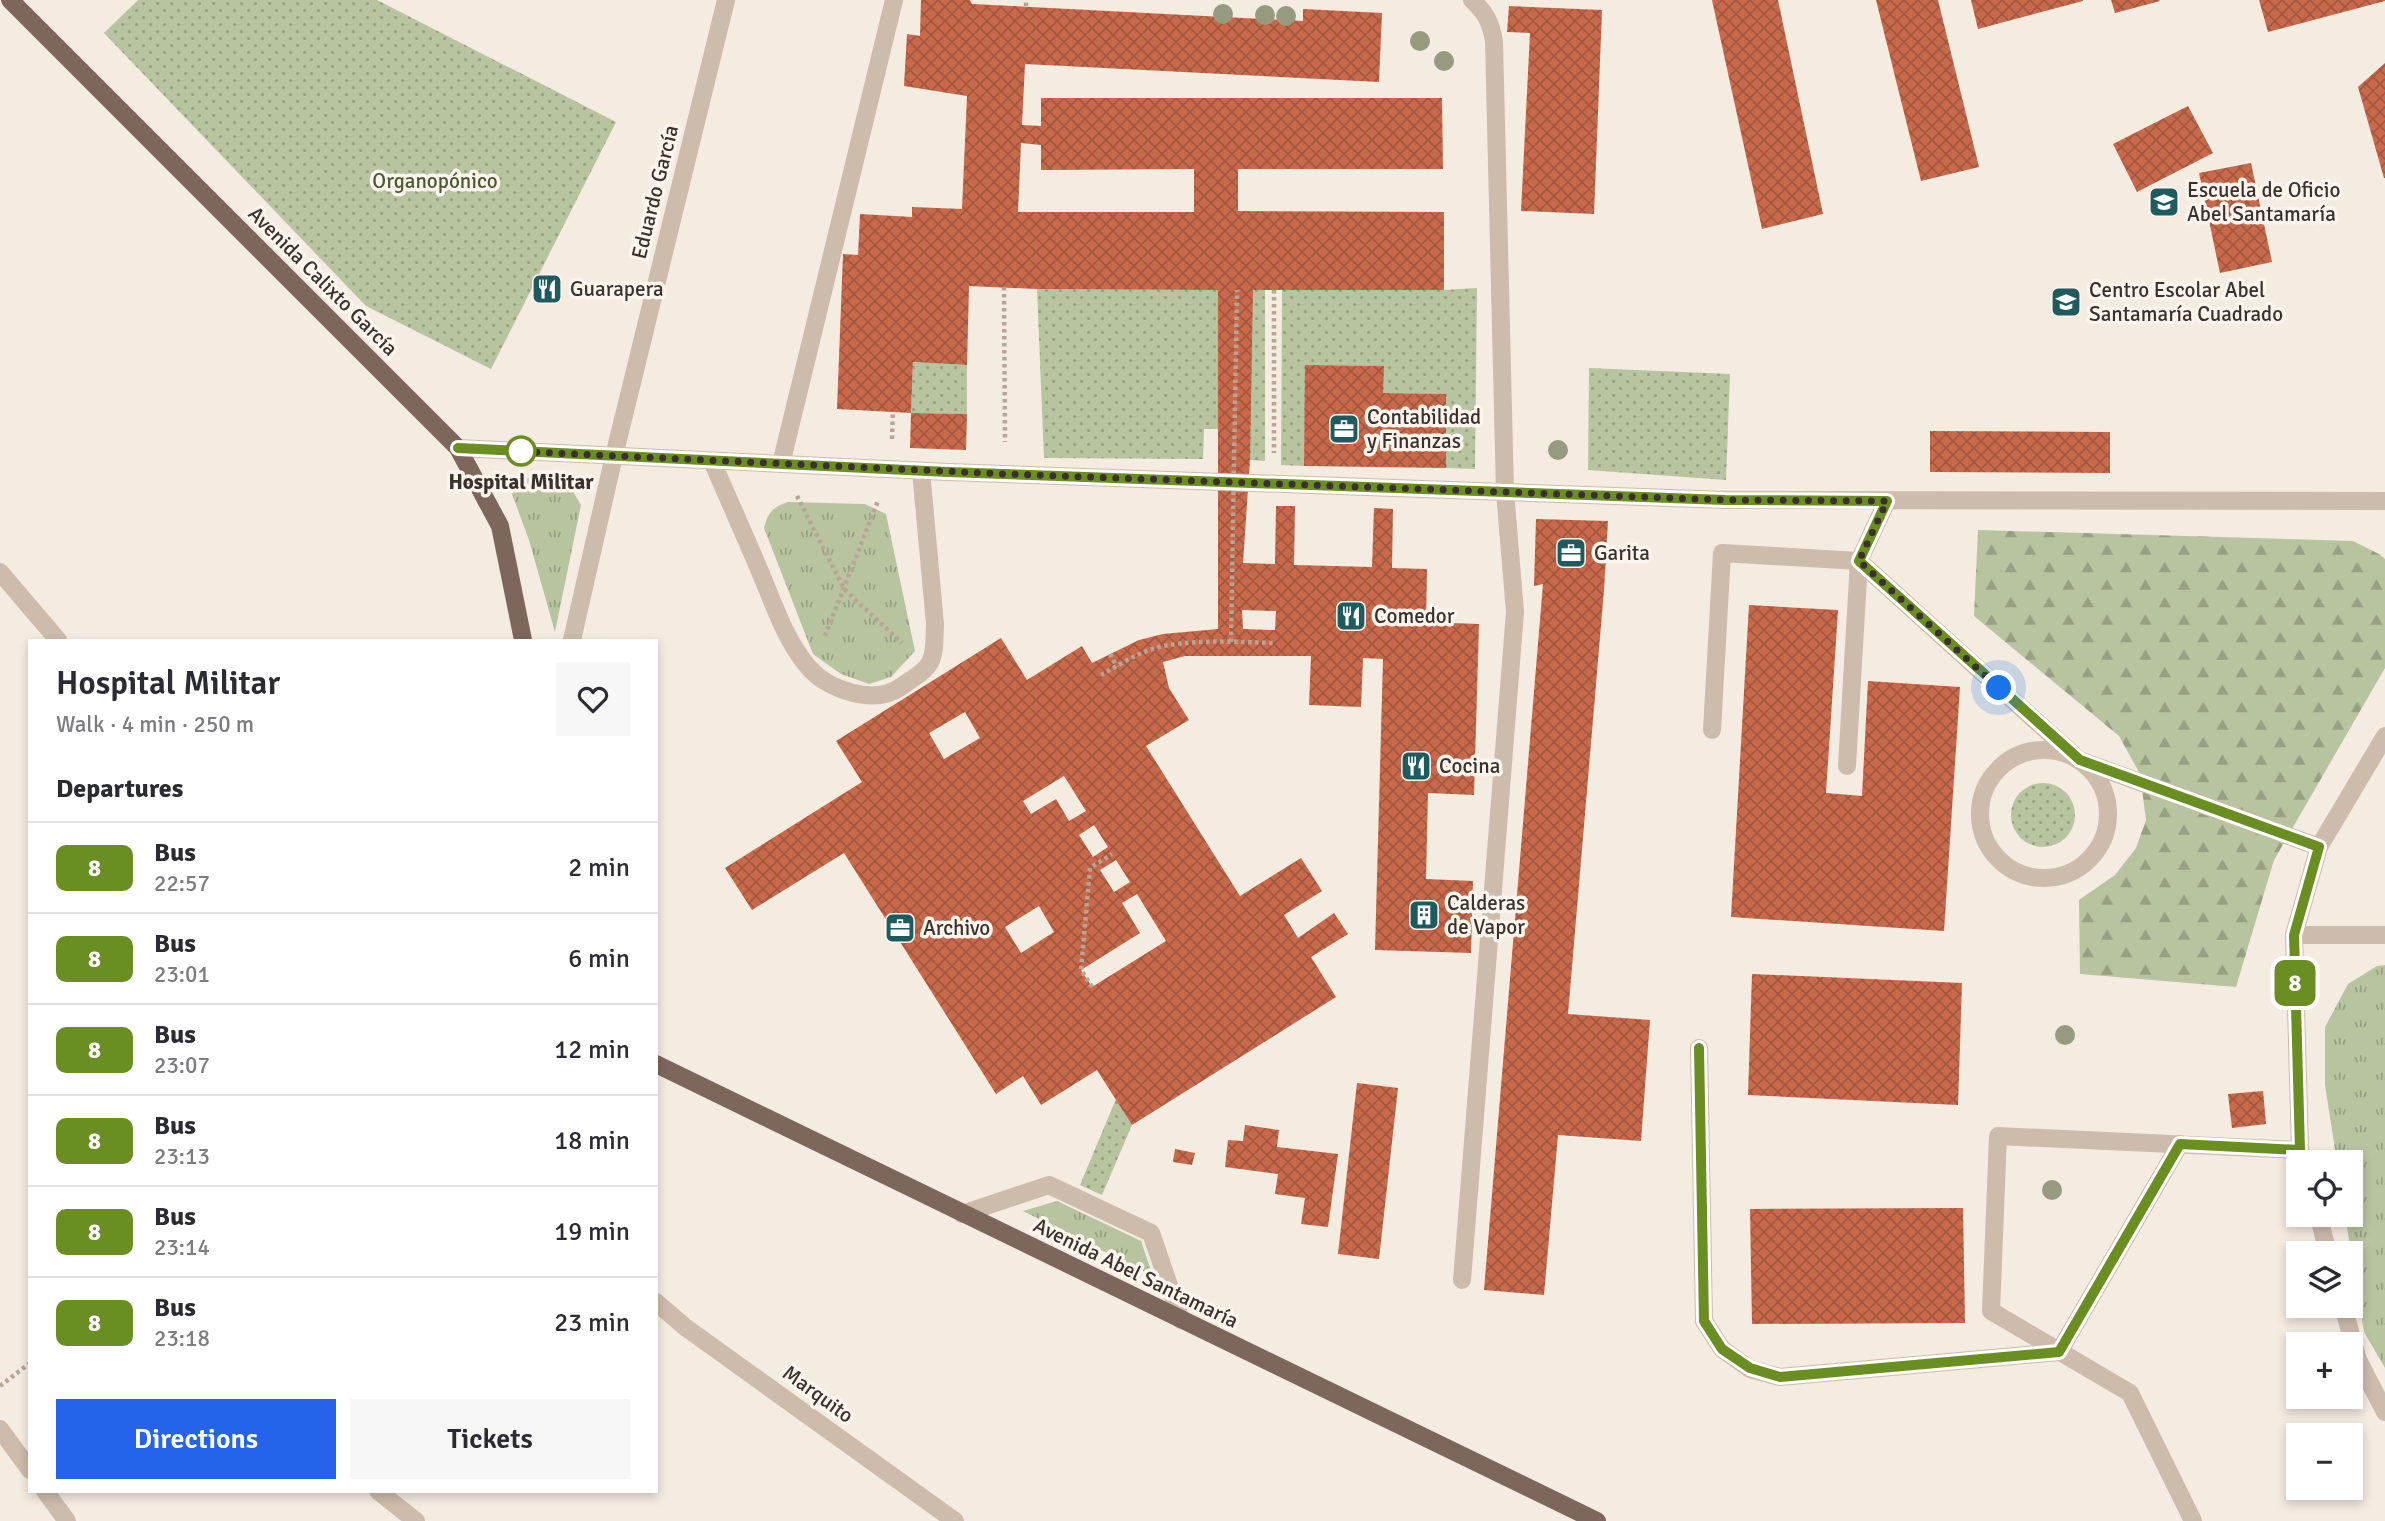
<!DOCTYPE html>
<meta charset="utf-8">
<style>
:root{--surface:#fff;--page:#f7f7f7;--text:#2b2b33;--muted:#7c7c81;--line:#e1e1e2;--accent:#2563eb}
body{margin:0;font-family:Signika,sans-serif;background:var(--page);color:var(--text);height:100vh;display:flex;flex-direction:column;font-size:26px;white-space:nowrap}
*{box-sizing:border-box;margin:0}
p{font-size:23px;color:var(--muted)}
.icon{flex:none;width:38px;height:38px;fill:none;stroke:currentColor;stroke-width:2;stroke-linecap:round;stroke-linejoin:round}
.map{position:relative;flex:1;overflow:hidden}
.details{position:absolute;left:28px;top:639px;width:630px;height:854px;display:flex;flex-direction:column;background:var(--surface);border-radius:0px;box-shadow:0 4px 10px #0003}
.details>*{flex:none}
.badge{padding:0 14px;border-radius:10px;font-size:24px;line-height:46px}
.controls{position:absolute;left:2286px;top:1150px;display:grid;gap:14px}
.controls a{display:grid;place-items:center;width:77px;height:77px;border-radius:0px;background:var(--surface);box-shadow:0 4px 10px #0003;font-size:35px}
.you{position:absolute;width:35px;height:35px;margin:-18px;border:5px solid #fff;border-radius:50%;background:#1a73e8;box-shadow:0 0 0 10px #1a73e833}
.map>.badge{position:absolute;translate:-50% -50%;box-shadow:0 0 0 4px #fff}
h2{padding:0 28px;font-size:26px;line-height:63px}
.round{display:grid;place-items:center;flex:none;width:74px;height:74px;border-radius:0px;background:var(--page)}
.overview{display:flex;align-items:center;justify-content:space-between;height:119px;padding:0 28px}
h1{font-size:33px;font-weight:600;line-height:52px}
.cta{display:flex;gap:14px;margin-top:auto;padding:14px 28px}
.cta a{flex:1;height:80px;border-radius:0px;background:var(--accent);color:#fff;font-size:28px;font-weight:600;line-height:80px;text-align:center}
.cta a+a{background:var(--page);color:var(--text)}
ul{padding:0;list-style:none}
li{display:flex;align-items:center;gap:21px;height:91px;padding:0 28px;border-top:2px solid var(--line)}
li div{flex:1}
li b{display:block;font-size:26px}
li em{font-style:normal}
li .badge{min-width:77px;font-weight:700;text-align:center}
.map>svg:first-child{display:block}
</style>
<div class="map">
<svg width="2385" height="1521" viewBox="0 0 2385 1521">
<defs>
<pattern id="grass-tufts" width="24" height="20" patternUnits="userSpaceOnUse" patternTransform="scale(1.75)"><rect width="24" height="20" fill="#b8c4a0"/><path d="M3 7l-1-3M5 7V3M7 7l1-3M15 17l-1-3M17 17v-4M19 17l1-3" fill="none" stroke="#97a083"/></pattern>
<pattern id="forest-firs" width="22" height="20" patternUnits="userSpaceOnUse" patternTransform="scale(1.75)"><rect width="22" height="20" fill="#b8c4a0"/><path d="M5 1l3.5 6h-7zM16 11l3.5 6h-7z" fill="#97a083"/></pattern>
<pattern id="garden-dots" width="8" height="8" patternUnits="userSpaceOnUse" patternTransform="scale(1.75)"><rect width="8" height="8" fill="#b8c4a0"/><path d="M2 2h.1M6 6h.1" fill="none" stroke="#97a083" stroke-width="1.8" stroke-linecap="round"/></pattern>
<pattern id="building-cross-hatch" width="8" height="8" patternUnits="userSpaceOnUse" patternTransform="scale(1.75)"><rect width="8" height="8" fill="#c8694b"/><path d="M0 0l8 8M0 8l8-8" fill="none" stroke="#a4573f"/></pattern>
</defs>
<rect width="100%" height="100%" fill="#f4ebe1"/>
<g fill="url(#grass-tufts)">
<path d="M528,478l41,7 12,20 -26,127 -26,-92 -17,-46z"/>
<path d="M788,502l77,2 21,10 29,137 -24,26 -22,7 -28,-10 -28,-20 -49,-126c4,-16 9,-21 24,-26z"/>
<path d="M2385,965v403l-21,-36 -19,-117 5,-1v-52h-13l-12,-77v-58l23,-43 29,-18z"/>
<path d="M1057,1201l84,40 12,35 -130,-65z"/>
</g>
<path fill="url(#forest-firs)" d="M1978,530l375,11 26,13 6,5v109l-111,192 -38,127 -156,-13 -1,-74 36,-25 21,-27 10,-28 -6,-46 -21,-38 -145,-120z"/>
<g fill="url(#garden-dots)">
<path d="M138,0h239l239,122 -125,247 -125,-63 -262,-273z"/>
<path d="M1477,288l-2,181 -29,-1v-74l-63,-1v-27l-77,-1 -2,101 -23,-1 1,-175h162z"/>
<path d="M1037,289l228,1v171l-15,-1 -1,-31h-45l-1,30 -159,-1z"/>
<path d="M913,362l54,3v49l-56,-1z"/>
<path d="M1589,368l141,6 -4,106 -138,-10z"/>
<circle cx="2043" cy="815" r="32"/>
<path d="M1116,1099l16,26 -30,70 -22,-10z"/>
</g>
<g fill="url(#building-cross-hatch)" fill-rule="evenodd">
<path d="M921,0h49l2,4 331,17v-12l79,4 -3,69 -354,-18 -3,61 19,1v-28h401l1,71h-205v42l206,1v78h-191l-3,170 -7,103 32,1 1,-58h19l-1,59 78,2 2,-59 19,1 -1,59 35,1 -1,53 53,2 -5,171 -46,-2 -2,86 47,2 -2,72 -96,-3 8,-291 -20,-1 -2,49 -52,-2 2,-49h-126l-22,6 6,26 20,32 -43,26 94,150 61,-38 21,33 -38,24 14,23 36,-25 14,21 -37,23 25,40 -204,128 -35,-55 -56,35 -18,-29 -27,18 -152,-241 -92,57 -27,-42 137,-86 -26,-41 165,-103 26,42 55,-34 10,17 47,-23 24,-6 55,-5v-339l-181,-1 -68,-3 -2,79 -54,-3 -2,51 -74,-4 6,-155 15,1 2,-41 52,3v-10l50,2 5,-113 -63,-10 3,-52 13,2zM1021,143l20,2v25l153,-1v43h-176zM1242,610l34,1 -1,19 -32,-1zM965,712l15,26 -36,21 -15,-26zM1064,776l22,35 -17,10 -13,-22 -25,15 -8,-13zM1094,825l14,22 -15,10 -14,-22zM1116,860l14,22 -16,10 -14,-22zM1137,894l29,47 -74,46 -11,-17 59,-37 -18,-30zM1039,906l15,26 -33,21 -16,-26z"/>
<path d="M1712,0h66l45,214 -61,15z"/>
<path d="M1876,0h62l41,167 -58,14z"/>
<path d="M1971,0h112v1l-105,28z"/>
<path d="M2111,0h48l1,1 -45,12z"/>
<path d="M2259,0h126v1l-117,31z"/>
<path d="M1509,6l93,4 -8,204 -73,-3 9,-178 -23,-1z"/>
<path d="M2385,63v115h-1l-26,-91z"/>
<path d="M2188,106l25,47 -76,39 -24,-48z"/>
<path d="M2251,163l21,99 -52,11 -21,-100z"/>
<path d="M1305,365l79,1 -1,27 63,1v74l-142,-2z"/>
<path d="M911,413l56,1 -1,36 -56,-2z"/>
<path d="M1930,431l180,1v41l-180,-1z"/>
<path d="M1536,519l72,2 -4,69 -36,424 82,6 -9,121 -83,-6 -14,160 -60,-5 59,-706 -9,2z"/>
<path d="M1749,605l89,5 -12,183 36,3 6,-115 92,6 -16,244 -213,-14z"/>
<path d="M1752,974l210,9 -4,122 -210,-10z"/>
<path d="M1357,1083l41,5 -19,171 -41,-5z"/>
<path d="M2263,1091l3,33 -34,4 -4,-34z"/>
<path d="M1245,1125l34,5 -2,17 61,7 -10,73 -27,-3 4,-26 -30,-4 3,-20 -53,-7 3,-27 15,1z"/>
<path d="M1175,1149l20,4 -3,12 -19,-3z"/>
<path d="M1963,1208l2,115 -213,1 -2,-115z"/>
</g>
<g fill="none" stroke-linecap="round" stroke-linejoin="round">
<g stroke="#b9a596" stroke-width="4.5" stroke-dasharray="3.5 3.5" stroke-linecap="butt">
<path d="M1026,6v-6"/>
<path d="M1004,287l1,155"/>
<path d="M1274,290v163"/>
<path d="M892,439l1,-28"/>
<path d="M797,496l47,93 58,54"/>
<path d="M825,636l53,-135"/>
<path d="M1110,654l7,13"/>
<path d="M1101,675c15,-8 31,-19 48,-25 34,-12 90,-8 126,-7"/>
<path d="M1092,987l-11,-17 9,-102 22,-14"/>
<path d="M0,1386l30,-23"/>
</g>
<g stroke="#cdbbac" stroke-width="18">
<path d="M458,448l490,24 777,28 660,1"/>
<path d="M712,461c16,37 33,75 49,113 14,33 25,68 49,95 19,21 64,36 89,19 34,-23 35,-21 36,-64l-14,-153"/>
<path d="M781,464l113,-464"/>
<path d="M1887,501l-28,60 220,199 240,87"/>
<path d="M0,572l58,68"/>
<path d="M572,640l42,-184 112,-456"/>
<path d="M1712,730l10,-177 137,8 -12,205"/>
<circle cx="2044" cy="814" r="64"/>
<path d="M2294,935h91"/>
<path d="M1699,1048l5,273 18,28 28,20 30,8 279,-25 121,-208"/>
<path d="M2303,1162l-3,-12 -6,-215 25,-88 66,-111"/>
<path d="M962,1214l87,-29 102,48 30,87"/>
<path d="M2318,1214l10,39"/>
<path d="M1462,1280l53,-668 -10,-120 -11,-451c-3,-18 -8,-28 -22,-41"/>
<path d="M656,1302l29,25 270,194"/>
<path d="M2343,1306l15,54 27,52"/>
<path d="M0,1429l30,41"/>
<path d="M45,1491l22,30"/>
<path d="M378,1491l38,30"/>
<path d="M2193,1521l-63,-128 -139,-82 7,-175 302,14"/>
</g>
<g stroke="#7d675c" stroke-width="18">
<path d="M10,0l448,448 42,78 23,114"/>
<path d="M656,1064l941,457"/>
</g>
<path stroke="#b9a596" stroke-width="4.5" stroke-dasharray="3.5 3.5" stroke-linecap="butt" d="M1231,642l6,-352"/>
</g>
<g fill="#969b7f">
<circle cx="1223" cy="14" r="10"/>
<circle cx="1265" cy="15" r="10"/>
<circle cx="1286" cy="16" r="10"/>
<circle cx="1420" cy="41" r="10"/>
<circle cx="1444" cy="61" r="10"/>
<circle cx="1558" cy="450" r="10"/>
<circle cx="2065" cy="1035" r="10"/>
<circle cx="2052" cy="1190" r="10"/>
</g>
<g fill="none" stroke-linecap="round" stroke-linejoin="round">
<g stroke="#fff" stroke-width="16">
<path id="line" d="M458,448l490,24 777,28 162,1 -28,60 221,199 239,87 -25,88 6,215 -120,-6 -121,208 -279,25 -30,-9 -28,-19 -18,-28 -5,-273"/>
</g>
<use href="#line" stroke="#6b8e23" stroke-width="10"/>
<path stroke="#3b302b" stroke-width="7" stroke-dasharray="0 12.6" d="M521,451h-11l495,23 720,26 162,1 -28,60 140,127"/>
</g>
<defs>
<g id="school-square" transform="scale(1.575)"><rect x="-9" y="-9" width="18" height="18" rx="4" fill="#1f5a5e" stroke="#fbf5ee"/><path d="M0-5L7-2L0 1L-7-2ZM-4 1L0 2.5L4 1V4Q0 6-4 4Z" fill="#fff"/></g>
<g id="restaurant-square" transform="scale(1.575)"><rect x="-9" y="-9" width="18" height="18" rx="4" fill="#1f5a5e" stroke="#fbf5ee"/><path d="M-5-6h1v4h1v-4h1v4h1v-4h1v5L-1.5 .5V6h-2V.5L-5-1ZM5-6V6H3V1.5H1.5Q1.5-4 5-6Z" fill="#fff"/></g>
<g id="office-square" transform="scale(1.575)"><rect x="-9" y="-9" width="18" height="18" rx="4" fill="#1f5a5e" stroke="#fbf5ee"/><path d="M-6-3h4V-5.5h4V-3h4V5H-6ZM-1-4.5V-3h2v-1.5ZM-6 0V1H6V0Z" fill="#fff"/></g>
<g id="building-square" transform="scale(1.575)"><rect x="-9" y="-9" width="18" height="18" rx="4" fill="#1f5a5e" stroke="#fbf5ee"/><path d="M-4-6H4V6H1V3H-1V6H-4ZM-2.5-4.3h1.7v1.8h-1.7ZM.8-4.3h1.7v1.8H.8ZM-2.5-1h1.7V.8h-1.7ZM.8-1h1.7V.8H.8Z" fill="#fff"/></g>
</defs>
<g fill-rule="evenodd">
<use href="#school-square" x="2164" y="202"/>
<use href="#restaurant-square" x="547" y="289"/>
<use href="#school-square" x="2066" y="302"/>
<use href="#office-square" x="1344" y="429"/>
<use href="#office-square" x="1571" y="553"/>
<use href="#restaurant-square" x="1351" y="616"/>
<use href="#restaurant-square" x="1416" y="766"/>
<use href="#building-square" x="1424" y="915"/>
<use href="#office-square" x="900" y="928"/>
</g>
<circle fill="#fff" stroke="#6b8e23" stroke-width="3.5" cx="521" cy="451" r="14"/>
<g text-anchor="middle" stroke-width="7" stroke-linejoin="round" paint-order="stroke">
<g font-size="21" fill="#4a5a2e" stroke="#fbf5ee">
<text x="435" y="188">Organopónico</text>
</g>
<g font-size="21" fill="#3b302b" stroke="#fbf5ee" text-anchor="start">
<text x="2187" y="197">Escuela de Oficio<tspan x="2187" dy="24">Abel Santamaría</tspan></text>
<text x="570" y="296">Guarapera</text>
<text x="2089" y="297">Centro Escolar Abel<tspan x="2089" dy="24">Santamaría Cuadrado</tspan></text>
<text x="1367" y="424">Contabilidad<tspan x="1367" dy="24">y Finanzas</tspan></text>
<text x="1594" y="560">Garita</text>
<text x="1374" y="623">Comedor</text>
<text x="1439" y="773">Cocina</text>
<text x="1447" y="910">Calderas<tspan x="1447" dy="24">de Vapor</tspan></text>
<text x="923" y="935">Archivo</text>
</g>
<g font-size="21" fill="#3b302b" stroke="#fbf5ee">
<text transform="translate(655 192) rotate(-76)" y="7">Eduardo García</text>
<text transform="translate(323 281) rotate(45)" y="7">Avenida Calixto García</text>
<text transform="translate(1136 1273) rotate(26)" y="7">Avenida Abel Santamaría</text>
<text transform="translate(818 1394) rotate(36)" y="7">Marquito</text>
</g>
<g font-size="21" font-weight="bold" fill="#3b302b" stroke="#fbf5ee">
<text x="521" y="489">Hospital Militar</text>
</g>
</g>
</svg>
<div class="controls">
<a><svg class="icon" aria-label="locate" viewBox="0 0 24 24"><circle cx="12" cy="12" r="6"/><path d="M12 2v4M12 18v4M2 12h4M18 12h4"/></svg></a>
<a><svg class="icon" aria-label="layers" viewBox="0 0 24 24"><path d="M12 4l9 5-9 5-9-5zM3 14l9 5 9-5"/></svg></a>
<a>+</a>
<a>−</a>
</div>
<div class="you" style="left:1999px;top:688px"></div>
<b class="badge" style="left:2295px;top:983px;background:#6b8e23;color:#fff">8</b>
<section class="details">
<div class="overview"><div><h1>Hospital Militar</h1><p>Walk · 4 min · 250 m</p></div><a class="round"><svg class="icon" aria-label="heart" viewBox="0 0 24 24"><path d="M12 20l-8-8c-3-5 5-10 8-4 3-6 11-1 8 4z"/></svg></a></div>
<h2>Departures</h2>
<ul>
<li><span class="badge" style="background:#6b8e23;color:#fff">8</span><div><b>Bus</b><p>22:57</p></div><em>2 min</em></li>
<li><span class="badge" style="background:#6b8e23;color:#fff">8</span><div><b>Bus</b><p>23:01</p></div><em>6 min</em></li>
<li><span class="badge" style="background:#6b8e23;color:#fff">8</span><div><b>Bus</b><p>23:07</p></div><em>12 min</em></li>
<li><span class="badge" style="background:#6b8e23;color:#fff">8</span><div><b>Bus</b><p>23:13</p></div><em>18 min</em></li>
<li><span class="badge" style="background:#6b8e23;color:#fff">8</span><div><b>Bus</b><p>23:14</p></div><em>19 min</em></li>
<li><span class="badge" style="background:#6b8e23;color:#fff">8</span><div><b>Bus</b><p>23:18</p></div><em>23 min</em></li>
</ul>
<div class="cta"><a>Directions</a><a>Tickets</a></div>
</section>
</div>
